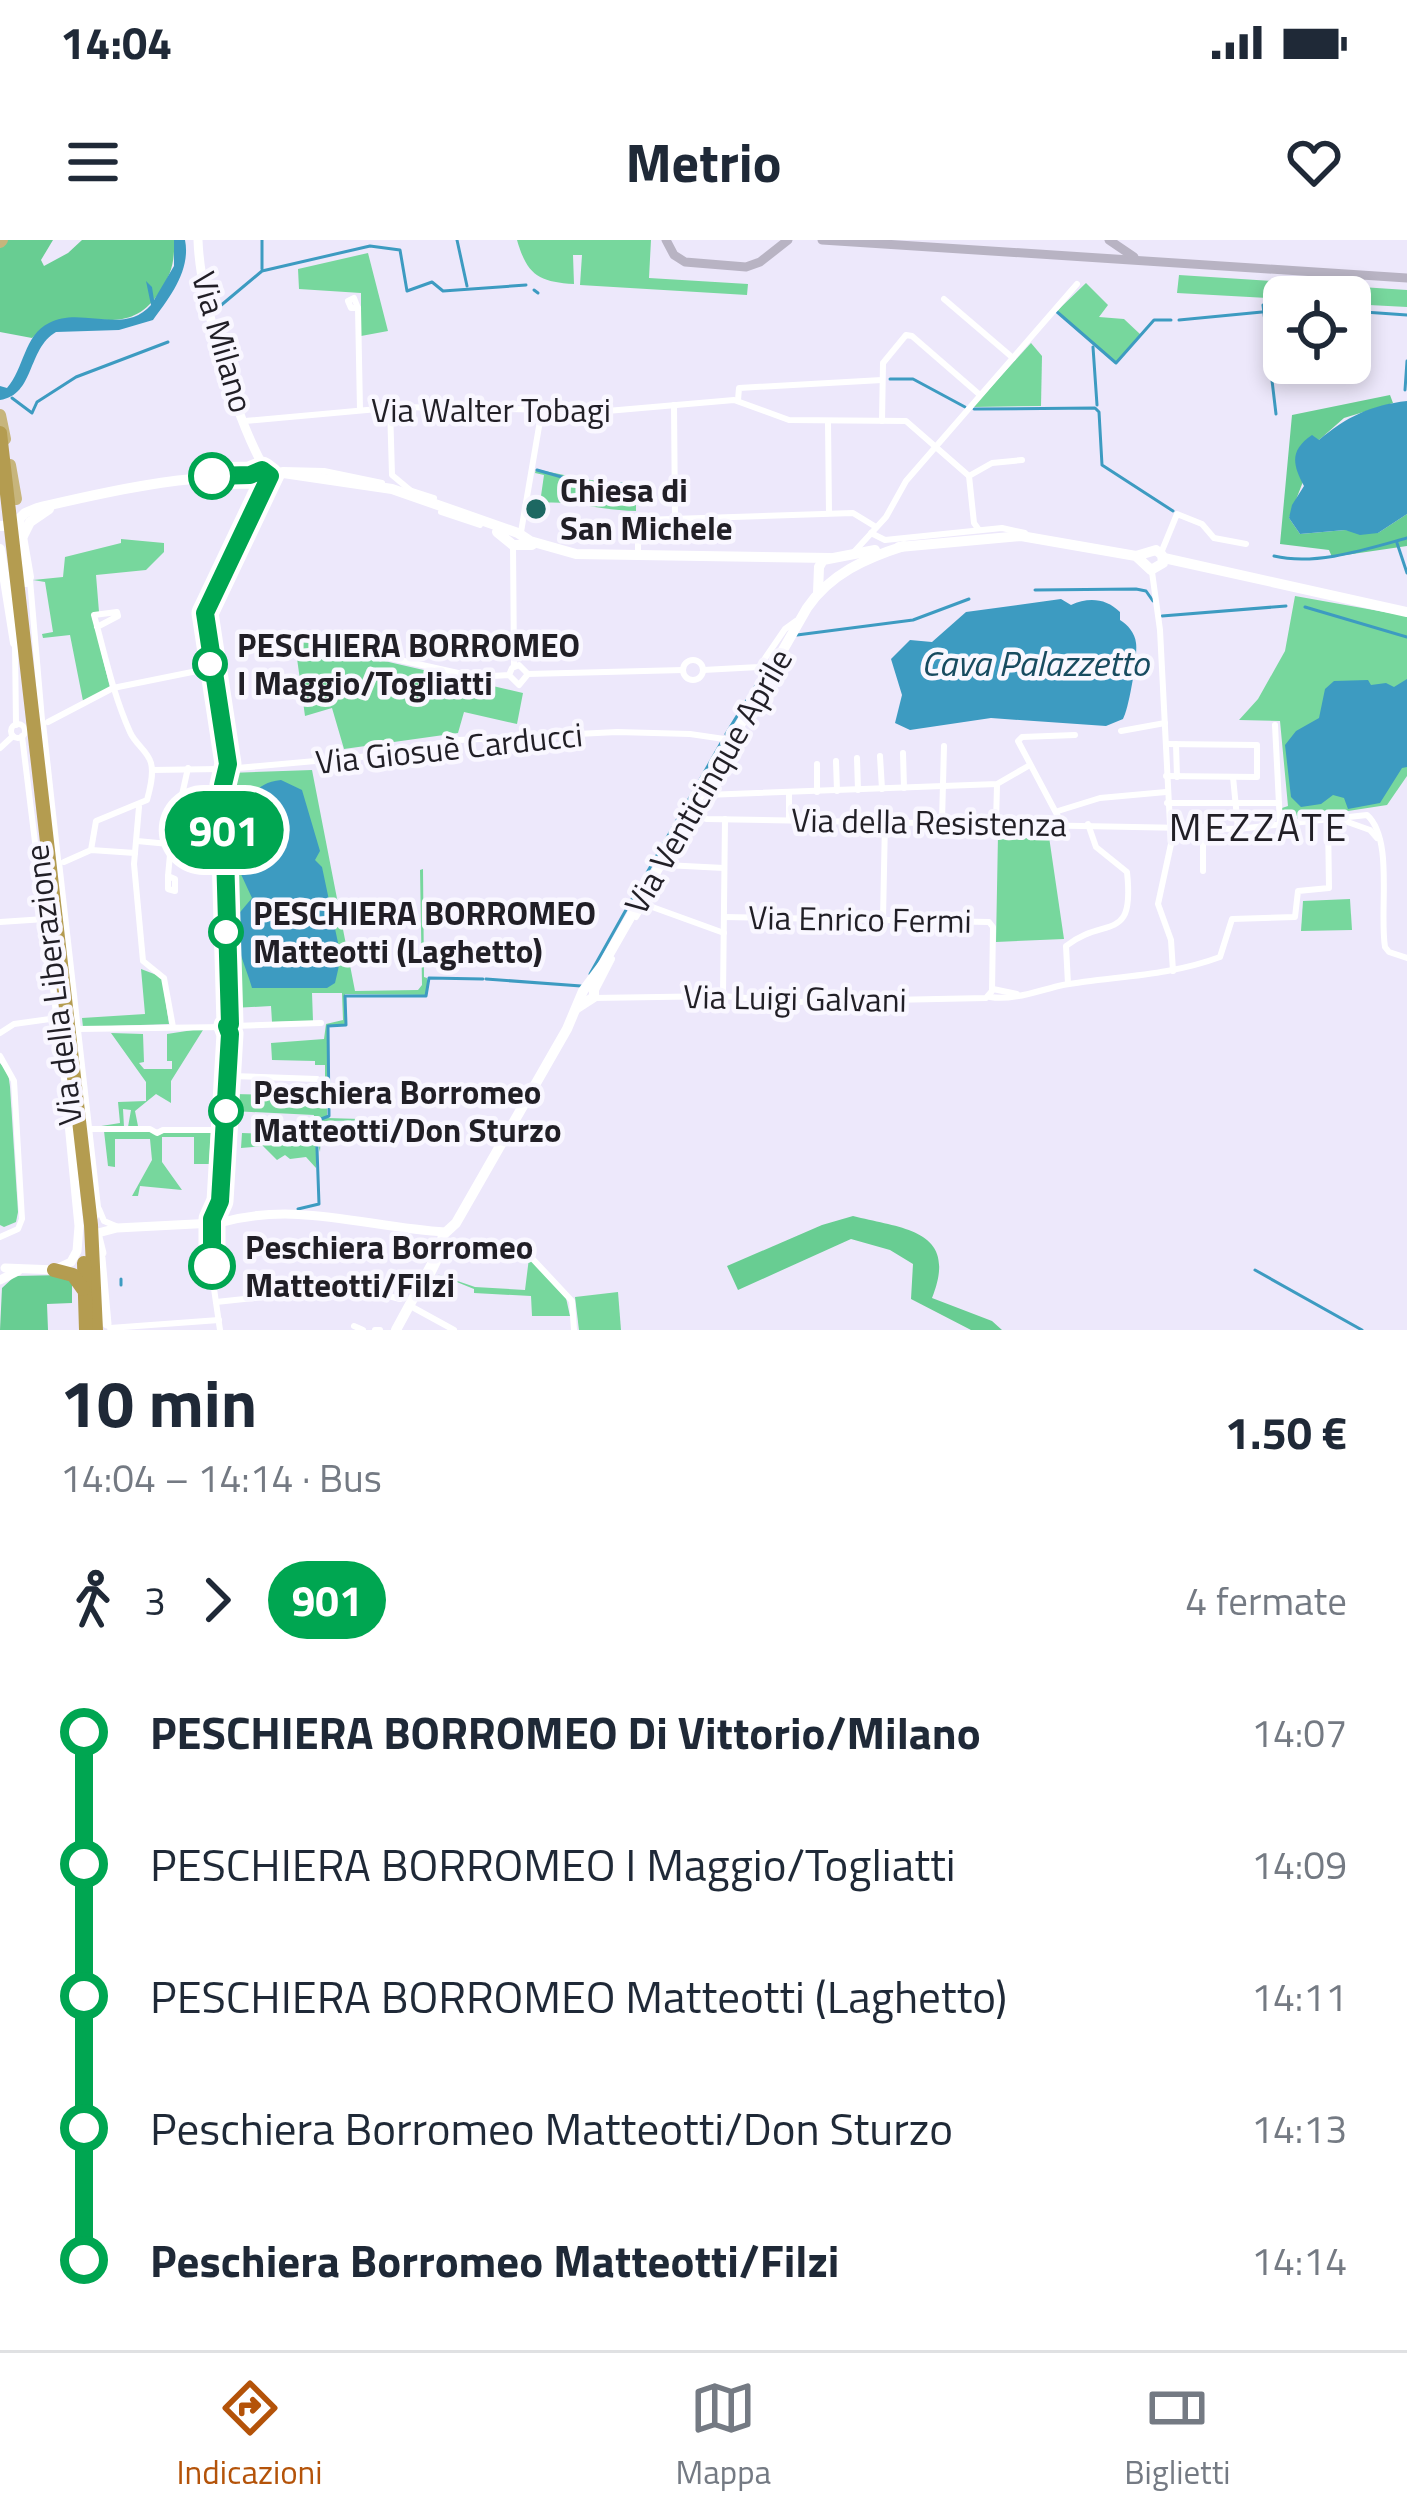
<!DOCTYPE html>
<html lang="it">
<meta charset="utf-8">
<style>
:root{--surface:#fff;--page:#f6f6f7;--text:#1f2937;--muted:#747a83;--line:#e0e1e3;--accent:#b45309}
body{margin:0;font-family:"Titillium Web",sans-serif;background:var(--page);color:var(--text);height:100vh;display:flex;flex-direction:column;font-size:45px;white-space:nowrap}
*{box-sizing:border-box;margin:0}
p{font-size:39px;color:var(--muted)}
.icon{flex:none;width:66px;height:66px;fill:none;stroke:currentColor;stroke-width:2;stroke-linecap:round;stroke-linejoin:round}
.map{position:relative;height:1090px;overflow:hidden}
.sheet{display:flex;flex-direction:column;background:var(--surface);flex:1}
.sheet>*{flex:none}
.badge{padding:0 24px;border-radius:39px;font-size:42px;line-height:78px}
.fabs{position:absolute;left:1263px;top:36px;display:grid;gap:24px}
.fabs a{display:grid;place-items:center;width:108px;height:108px;border-radius:18px;background:var(--surface);box-shadow:0 6px 18px #0003;font-size:60px}
.map>.badge{position:absolute;translate:-50% -50%;box-shadow:0 0 0 6px #fff}
.legs{display:flex;align-items:center;gap:18px;height:132px;padding:0 60px;font-size:39px}
.legs p{margin-inline-start:auto}
.head{display:flex;align-items:center;justify-content:space-between;height:204px;padding:0 60px}
h1{font-size:66px;font-weight:700;line-height:90px}
ul{padding:0 60px;list-style:none}
li{display:flex;align-items:center;gap:42px;height:132px;font-size:45px}
li i{display:grid;place-items:center;width:18px;height:100%;margin:0 15px;background:currentColor}
li i::after{content:'';width:30px;height:30px;margin:-15px;border:9px solid;border-radius:50%;background:var(--surface)}
li p{margin-inline-start:auto}
li:first-child i{background:linear-gradient(#0000 50%,currentColor 0)}
li:last-child i{background:linear-gradient(currentColor 50%,#0000 0)}
.status{display:flex;justify-content:space-between;align-items:center;height:84px;padding:0 60px;background:var(--surface);direction:ltr}
.status svg{height:33px;fill:currentColor}
header{display:flex;justify-content:space-between;align-items:center;height:156px;padding:0 60px;background:var(--surface);font-size:54px;font-weight:700}
.dock{display:flex;justify-content:space-around;align-items:center;height:168px;border-top:3px solid var(--line);background:var(--surface);font-size:33px;color:var(--muted)}
.dock a{display:grid;justify-items:center;gap:6px}
.dock .current{color:var(--accent)}
.map>svg:first-child{display:block}
</style>
<div class="status"><b>14:04</b><svg viewBox="0 0 49 12"><path d="M0 12V9h3v3zM5 12V6h3v6zM10 12V3h3v9zM15 12V0h3v12zM26 1h20v11H26zM47 4h2v5h-2z"/></svg></div>
<header><svg class="icon" aria-label="menu" viewBox="0 0 24 24"><path d="M4 6h16M4 12h16M4 18h16"/></svg>Metrio<svg class="icon" aria-label="heart" viewBox="0 0 24 24"><path d="M12 20l-8-8c-3-5 5-10 8-4 3-6 11-1 8 4z"/></svg></header>
<div class="map">
<svg width="1407" height="1090" viewBox="0 0 1407 1090">
<rect width="100%" height="100%" fill="#ede8fb"/>
<g fill="#77d79d">
<path d="M517,0h134l-2,38 99,6 -1,11 -167,-10 2,-30h-9l1,29c-35,-2 -47,-9 -57,-44z"/>
<path d="M368,13l20,78 -27,5v-43l-62,-4 -1,-20z"/>
<path d="M1179,35l228,15v17l-57,-3v-7l-66,2 -107,-6z"/>
<path d="M1086,43l22,22 -9,12 25,2 17,16 -25,28 -59,-52z"/>
<path d="M1031,103l11,13 -1,50 -68,1z"/>
<path d="M536,229c37,8 61,14 100,14v28c-32,0 -63,-11 -96,-8l4,-28 -9,-2z"/>
<path d="M121,299l43,4v9l-18,18 -50,5 3,37 -7,2 18,74 -27,13 -13,-66 -27,3 -1,-4 11,-2 -8,-50 -12,-2 30,-3 2,-20 56,-14z"/>
<path d="M1295,356l112,20v160l-20,29 -104,16 -1,-13 6,-2 -8,-85 -41,-1 19,-21 27,-48z"/>
<path d="M288,391l33,9 -4,13 6,5 11,-2 3,-6 186,43 -6,31 -53,-12 -6,21 -114,16 -12,-41 -27,8 -10,-72 -11,-3z"/>
<path d="M312,530l43,221 63,-1 4,-5 -2,-115 3,-1 1,108 3,1v17l-82,-1v30l-18,2v92l67,2 -72,1 -2,31 -4,-15v31l-10,-11 -16,2 -5,-4 -8,5 -14,-14 -22,2 1,-15 69,2 3,-20 -82,-4 1,-17 77,2 1,-3 14,-1v-27h-10v-4l-43,-1 -1,-17 53,-4 2,-15 17,-4 -1,-27h-30l1,28 -41,1 -1,-16 -38,2 -6,-186 5,-3 -2,-46z"/>
<path d="M1008,590h40l16,109 -68,3 2,-107h9z"/>
<path d="M1350,659l2,31 -51,1 2,-30z"/>
<path d="M141,729l21,8 7,47 -86,3 -1,-9 63,-4z"/>
<path d="M193,790h10l-32,51v22l-15,-9 -21,17 3,15 -10,1 3,-17 -8,-1 1,18h-29l25,-4 -2,-21 28,-1v-19l-35,-49 32,1 1,28 -5,1 5,6h28v-8h-5v-27z"/>
<path d="M0,823l8,9 2,15 8,125 -2,10 -12,5 -4,-2z"/>
<path d="M104,891l107,1 -2,32h-15v-27h-32v25l20,28 -42,-4 -2,10h-6l20,-36 -2,-21h-35v28l-7,-1z"/>
<path d="M529,1018l37,40 4,18h-38l-1,-20 -57,-3v-4l-37,-15 38,13 50,3z"/>
<path d="M618,1052l3,38h-42l-4,-33z"/>
</g>
<g fill="#68cd92">
<path d="M7,0h46l-12,20 3,6 24,-13 14,-13h92c1,22 -3,35 -15,53 -38,55 -79,1 -127,45l-32,-6v-84z"/>
<path d="M1390,155l3,8 -49,15 -25,22 -30,78 11,16 45,-4 33,3 29,-19v32l-75,11 -3,-7 -49,-6 12,-129z"/>
<path d="M853,976c52,13 106,14 79,82l60,23 10,9h-31l-60,-31 2,-35 -23,-14 -39,-11 -113,51 -11,-24 95,-41z"/>
<path d="M63,1035l9,2v26l-25,1 1,26h-48l2,-42 13,-12z"/>
</g>
<g fill="#3d9bc1">
<path d="M174,0h11c6,30 -15,57 -32,80l-34,10 -63,2c-29,17 -21,63 -56,68v-14l7,2c17,-19 17,-53 42,-65 32,-17 75,13 102,-18l-5,-24 6,6 2,13 20,-34z"/>
<path d="M1407,161v113l-29,19 -18,2 -15,-5 -45,4 -11,-16 3,-13 12,-19c-12,-22 -14,-36 8,-51l7,5c27,-23 52,-35 88,-39z"/>
<path d="M1061,359l10,6c17,-8 35,-7 49,7v8c8,5 15,13 16,23 2,12 -7,66 -13,76l-17,7 -115,-8 -81,12 -15,-7 7,-28 -11,-36 19,-19 22,2 34,-30z"/>
<path d="M1407,439v88l-5,1 -22,35 -32,6 -4,-11 -11,-3 -12,9 -20,3 -10,-10 -6,-52 11,-14 23,-13 6,-29 9,-8 34,-1 3,5 15,-2 8,4z"/>
<path d="M281,540l21,10 18,61 -5,9 7,7 19,90 -6,26 -8,5h-75c-7,-25 -19,-45 -16,-71l16,-19 -19,-41 -1,-27c19,-20 15,-47 49,-50z"/>
</g>
<g fill="none" stroke-linecap="round" stroke-linejoin="round">
<g stroke="#3d9bc1" stroke-width="3">
<path d="M262,0v29"/>
<path d="M457,0l10,46"/>
<path d="M534,50l4,3"/>
<path d="M1056,71l60,52 38,-43h17"/>
<path d="M1350,71l57,4"/>
<path d="M213,72l49,-41 108,-25 30,4 7,41 25,-9 11,9 83,-6"/>
<path d="M1179,80l83,-8"/>
<path d="M1093,107l4,58"/>
<path d="M890,139h23l52,28"/>
<path d="M1405,150l2,-29"/>
<path d="M12,158l20,15 5,-11 39,-25 92,-35"/>
<path d="M974,169l121,-1 4,4 3,53 71,46"/>
<path d="M1276,174l-13,-109 21,2"/>
<path d="M537,230l53,15 44,-1"/>
<path d="M1397,303l10,30"/>
<path d="M1274,316c42,10 93,-7 133,-18"/>
<path d="M1035,350l101,-1 10,2 7,10"/>
<path d="M1305,367l102,30"/>
<path d="M1162,376l124,-10"/>
<path d="M797,395l116,-15 56,-21"/>
<path d="M726,494l42,-68"/>
<path d="M644,638l77,-135"/>
<path d="M590,734l46,-82"/>
<path d="M486,739l95,7"/>
<path d="M298,969l21,-5 -3,-83 13,-5 -1,-90 18,-1 -1,-29h81l3,-18 54,1"/>
<path d="M1255,1030l107,60"/>
<path d="M121,1039v6"/>
</g>
<g stroke="#b8b3c3" stroke-width="9">
<path d="M666,0l8,15 11,7 61,5 14,-5 28,-22"/>
<path d="M822,0l585,38"/>
<path d="M1109,0l25,17"/>
</g>
<g stroke="#fff" stroke-width="6">
<path d="M354,58l4,10h-7l-3,-7z"/>
<path d="M944,59l69,59"/>
<path d="M358,68l2,102"/>
<path d="M738,160l1,-12 143,-8"/>
<path d="M674,165l1,114"/>
<path d="M390,167l2,68 18,15"/>
<path d="M245,181l155,-14 207,4 127,-11 55,20 117,1 63,55 5,47 5,7"/>
<path d="M882,181l1,-58 23,-28 6,1 68,59"/>
<path d="M828,182l1,91"/>
<path d="M283,230l41,1 58,12"/>
<path d="M969,236l23,-13 30,-3"/>
<path d="M406,249l28,9"/>
<path d="M441,272l39,13"/>
<path d="M521,292l21,-123"/>
<path d="M871,293l14,7 117,-12 23,5"/>
<path d="M513,305l1,121"/>
<path d="M638,313v-30l4,-3 211,-7 23,14"/>
<path d="M853,313l33,-36 20,-36 171,-197"/>
<path d="M1161,313l16,-39 25,10 12,14 32,6"/>
<path d="M1152,332l8,58 11,214 -13,60 13,36 2,31"/>
<path d="M30,340l12,140"/>
<circle cx="326" cy="409" r="8"/>
<path d="M15,403l1,82"/>
<path d="M332,405l144,32 33,-2 3,-7 7,-3 9,9 -9,11 -10,-10"/>
<circle cx="693" cy="430" r="10"/>
<path d="M703,430l56,-3 26,-38 11,-8"/>
<path d="M528,434l155,-4"/>
<path d="M48,482l65,-34 94,-19"/>
<path d="M43,483l15,136"/>
<circle cx="18" cy="491" r="7"/>
<path d="M1275,485l5,99"/>
<path d="M1121,491l44,-8"/>
<path d="M22,496l45,367"/>
<path d="M1166,504l91,1v32l-91,-1"/>
<path d="M1176,504l1,33"/>
<path d="M0,508l13,-12"/>
<path d="M903,513l1,35"/>
<path d="M880,516l2,33"/>
<path d="M857,518l1,32"/>
<path d="M836,521l1,30"/>
<path d="M817,524v28"/>
<path d="M227,529l144,-13 88,-16 158,-8 73,2 41,6"/>
<path d="M152,530l68,-1"/>
<path d="M1233,537l5,51"/>
<path d="M705,555l292,-11 33,-19"/>
<path d="M1167,563h112"/>
<path d="M139,567l-5,57 9,97 21,17 9,49"/>
<path d="M1058,571l42,-13 66,-6"/>
<path d="M689,574l18,5 531,10 129,-14c27,24 12,96 18,132l4,5 18,6"/>
<path d="M789,580v-27"/>
<path d="M1342,580l28,10 7,8"/>
<path d="M942,581l2,-75"/>
<path d="M996,583l1,-38"/>
<path d="M1062,584l-44,-83 4,-4 53,-2"/>
<path d="M137,601l32,3"/>
<path d="M91,610l5,-29 51,-21c3,-11 7,-26 4,-37 -3,-12 -16,-19 -21,-31 -17,-38 -25,-77 -36,-117l23,-3 1,4 -21,11"/>
<path d="M59,622l39,345 -2,9"/>
<path d="M64,622l27,-12 44,3"/>
<path d="M665,625l59,3"/>
<path d="M1203,631v-44"/>
<path d="M168,636l3,-32 17,-76"/>
<path d="M168,636l7,3v12l-7,-2z"/>
<path d="M644,664l80,29"/>
<path d="M636,677l15,-25"/>
<path d="M883,679l2,-98"/>
<path d="M0,682l45,-3"/>
<path d="M1068,744l-2,-38c39,-31 69,-1 61,-74l-31,-25 -8,-23"/>
<path d="M993,749l24,5"/>
<path d="M596,750l16,-31"/>
<path d="M723,755l2,-176"/>
<path d="M990,757c23,4 50,-7 73,-12 54,-9 106,-9 157,-28l12,-38 63,-2 3,-26 31,-3 -1,-69"/>
<path d="M593,758l130,-2 69,6 194,-4 6,-7 1,-64 -4,-5 -265,-5"/>
<path d="M233,786l88,-3"/>
<path d="M78,789l149,-2"/>
<path d="M0,793l14,-9 43,-6"/>
<path d="M0,816l14,25 8,138 -4,10 -18,8"/>
<path d="M231,836l86,3"/>
<path d="M90,889h60l7,4 6,-3h62"/>
<path d="M99,969l5,12 14,6"/>
<path d="M214,983l-3,45 9,62"/>
<path d="M451,1004l78,11 43,46 2,29"/>
<path d="M421,1056l18,-36"/>
<path d="M216,1062l138,-15 46,12"/>
<path d="M414,1068l40,22"/>
<path d="M354,1086l9,4"/>
<path d="M110,1088l109,-8"/>
<path d="M375,1090h5"/>
</g>
<g stroke="#fff" stroke-width="9">
<path d="M198,0c2,59 38,180 68,231"/>
<path d="M220,523l-20,-150 55,-113 3,-16"/>
<path d="M220,961l-8,18 6,6 6,-6 -4,-18 13,-174 -6,-72 -6,-185"/>
<path d="M223,982c75,-21 148,6 222,10"/>
<path d="M98,993l19,-5 97,-5"/>
<path d="M101,1018l6,66"/>
<path d="M93,1024l9,-11 -5,-20"/>
<path d="M5,1028l51,2"/>
<path d="M54,1030l17,-8 6,-11 2,-25 -12,-123"/>
<path d="M0,1040l18,-9"/>
</g>
<g stroke="#fff" stroke-width="10">
<path d="M256,242v-9l7,-3 129,19 126,44 12,8 46,13 254,4"/>
<path d="M19,279l10,58 -5,1 2,4"/>
<path d="M0,286h12l13,-13 12,-5c48,-11 184,-45 225,-23l17,-8"/>
<path d="M497,292l16,13h19"/>
<path d="M23,296l7,-14 19,-13"/>
<path d="M899,307l122,-11 115,20 20,-6 6,5 1,8 -12,7 -15,-14"/>
<path d="M0,309l15,94"/>
<path d="M1164,318l243,54"/>
<path d="M818,353l1,-26 4,-7 52,-10"/>
<path d="M577,768l17,-11v-18"/>
<path d="M396,1090l44,-81 3,-14 13,-12 111,-194 16,-38 21,-28 203,-355c23,-34 59,-50 97,-62"/>
</g>
<g stroke="#c7b57c" stroke-width="12">
<path d="M0,2l2,-2"/>
<path d="M0,175l5,24"/>
<path d="M10,225l6,34"/>
</g>
<g stroke="#b49c50" stroke-width="14">
<path d="M0,193l91,792 5,105"/>
<path d="M84,1023l2,67"/>
<path d="M54,1030l19,5 10,14"/>
</g>
</g>
<g fill="none" stroke-linecap="round" stroke-linejoin="round">
<g stroke="#fff" stroke-width="27">
<path id="line-1" d="M212,236l38,-1 12,-5 8,6 -65,137 23,151 -5,21 7,239 -3,2 3,8 -10,167 -8,18v47"/>
</g>
<use href="#line-1" stroke="#00a651" stroke-width="18"/>
</g>
<g fill="#fff" stroke="#00a651" stroke-width="6">
<circle cx="212" cy="236" r="21"/>
<circle cx="210" cy="424" r="15"/>
<circle cx="226" cy="692" r="15"/>
<circle cx="226" cy="871" r="15"/>
<circle cx="212" cy="1026" r="21"/>
</g>
<circle fill="#1d6862" stroke="#f9f7ff" stroke-width="4.5" cx="536" cy="269" r="12"/>
<g text-anchor="middle" stroke-width="9" stroke-linejoin="round" paint-order="stroke">
<g font-size="33" fill="#211f26" stroke="#f9f7ff">
<text transform="translate(223 102) rotate(74)" y="12">Via Milano</text>
<text x="491" y="182">Via Walter Tobagi</text>
<text transform="translate(449 508) rotate(-6)" y="12">Via Giosuè Carducci</text>
<text transform="translate(708 541) rotate(-60)" y="12">Via Venticinque Aprile</text>
<text transform="translate(929 582) rotate(1)" y="12">Via della Resistenza</text>
<text transform="translate(860 679) rotate(1)" y="12">Via Enrico Fermi</text>
<text transform="translate(53 745) rotate(-97)" y="12">Via della Liberazione</text>
<text transform="translate(795 758) rotate(1)" y="12">Via Luigi Galvani</text>
</g>
<g font-size="33" font-weight="bold" fill="#211f26" stroke="#f9f7ff" text-anchor="start">
<text x="560" y="262">Chiesa di<tspan x="560" dy="38">San Michele</tspan></text>
</g>
<g font-size="33" font-weight="bold" fill="#211f26" stroke="#f9f7ff" text-anchor="start">
<text x="237" y="417">PESCHIERA BORROMEO<tspan x="237" dy="38">I Maggio/Togliatti</tspan></text>
<text x="253" y="685">PESCHIERA BORROMEO<tspan x="253" dy="38">Matteotti (Laghetto)</tspan></text>
<text x="253" y="864">Peschiera Borromeo<tspan x="253" dy="38">Matteotti/Don Sturzo</tspan></text>
<text x="245" y="1019">Peschiera Borromeo<tspan x="245" dy="38">Matteotti/Filzi</tspan></text>
</g>
<g font-size="36" font-style="italic" fill="#184c60" stroke="#f9f7ff">
<text x="1035" y="436">Cava Palazzetto</text>
</g>
<g font-size="39" letter-spacing="3" fill="#211f26" stroke="#f9f7ff">
<text x="1259" y="601">MEZZATE</text>
</g>
</g>
</svg>
<div class="fabs">
<a><svg class="icon" aria-label="locate" viewBox="0 0 24 24"><circle cx="12" cy="12" r="6"/><path d="M12 2v4M12 18v4M2 12h4M18 12h4"/></svg></a>
</div>
<b class="badge" style="left:224px;top:590px;background:#00a651;color:#fff">901</b>
</div>
<section class="sheet">
<div class="head"><div><h1>10 min</h1><p>14:04 – 14:14 · Bus</p></div><b>1.50 €</b></div>
<div class="legs"><svg class="icon" aria-label="walk" viewBox="0 0 24 24"><circle cx="13" cy="4" r="2"/><path d="M13 8l-2 6 4 7M11 14l-3 7M7 12l3-4h3l4 4"/></svg>3<svg class="icon" aria-label="forward" viewBox="0 0 24 24"><path d="M9 5l7 7-7 7"/></svg><b class="badge" style="background:#00a651;color:#fff">901</b><p>4 fermate</p></div>
<ul>
<li><i style="color:#00a651"></i><b>PESCHIERA BORROMEO Di Vittorio/Milano</b><p>14:07</p></li>
<li><i style="color:#00a651"></i><span>PESCHIERA BORROMEO I Maggio/Togliatti</span><p>14:09</p></li>
<li><i style="color:#00a651"></i><span>PESCHIERA BORROMEO Matteotti (Laghetto)</span><p>14:11</p></li>
<li><i style="color:#00a651"></i><span>Peschiera Borromeo Matteotti/Don Sturzo</span><p>14:13</p></li>
<li><i style="color:#00a651"></i><b>Peschiera Borromeo Matteotti/Filzi</b><p>14:14</p></li>
</ul>
</section>
<nav class="dock">
<a class="current"><svg class="icon" aria-label="directions" viewBox="0 0 24 24"><path d="M12 3l9 9-9 9-9-9zM9 14v-3h6M13 9l2 2-2 2"/></svg>Indicazioni</a>
<a><svg class="icon" aria-label="map" viewBox="0 0 24 24"><path d="M3 6l6-2 6 2 6-2v14l-6 2-6-2-6 2zM9 4v14M15 6v14"/></svg>Mappa</a>
<a><svg class="icon" aria-label="tickets" viewBox="0 0 24 24"><path d="M3 7h18v10H3zM15 7v10"/></svg>Biglietti</a>
</nav>
